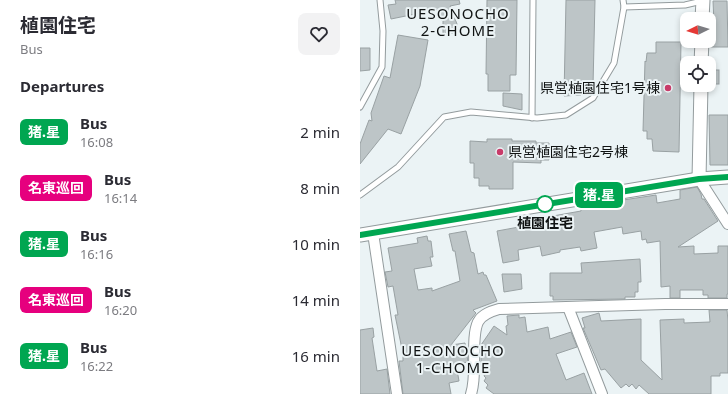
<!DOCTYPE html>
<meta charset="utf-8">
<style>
:root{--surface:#fff;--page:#f2f2f3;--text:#2b2b33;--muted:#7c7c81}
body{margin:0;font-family:"Noto Sans","Noto Sans JP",sans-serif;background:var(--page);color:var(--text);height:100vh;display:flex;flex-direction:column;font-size:15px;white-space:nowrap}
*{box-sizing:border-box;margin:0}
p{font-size:13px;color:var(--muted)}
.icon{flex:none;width:22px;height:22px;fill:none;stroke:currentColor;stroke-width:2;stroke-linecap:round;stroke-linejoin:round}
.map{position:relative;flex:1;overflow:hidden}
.drawer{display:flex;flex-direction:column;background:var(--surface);width:360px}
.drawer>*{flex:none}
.badge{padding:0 8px;border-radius:6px;font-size:14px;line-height:26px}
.needle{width:26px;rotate:265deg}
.controls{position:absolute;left:320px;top:12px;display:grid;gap:8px}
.controls a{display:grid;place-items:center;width:36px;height:36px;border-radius:8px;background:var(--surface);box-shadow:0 2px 6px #0003;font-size:20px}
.map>.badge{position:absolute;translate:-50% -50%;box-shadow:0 0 0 2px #fff}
h2{padding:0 20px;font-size:15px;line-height:36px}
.round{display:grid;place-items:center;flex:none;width:42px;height:42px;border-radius:8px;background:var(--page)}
.overview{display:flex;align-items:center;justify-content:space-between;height:68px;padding:0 20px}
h1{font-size:19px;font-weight:700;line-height:30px}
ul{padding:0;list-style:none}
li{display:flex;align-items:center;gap:12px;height:56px;padding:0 20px}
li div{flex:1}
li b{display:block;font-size:15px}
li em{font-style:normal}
li .badge{min-width:44px;font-weight:700;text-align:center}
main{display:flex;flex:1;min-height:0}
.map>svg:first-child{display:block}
</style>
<main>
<section class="drawer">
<div class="overview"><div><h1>植園住宅</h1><p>Bus</p></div><a class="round"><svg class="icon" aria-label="heart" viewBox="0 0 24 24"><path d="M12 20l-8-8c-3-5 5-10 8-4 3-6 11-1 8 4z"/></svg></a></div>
<h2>Departures</h2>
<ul>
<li><span class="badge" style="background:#00a651;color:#fff">猪.星</span><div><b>Bus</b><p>16:08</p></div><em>2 min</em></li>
<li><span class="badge" style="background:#e6007e;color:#fff">名東巡回</span><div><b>Bus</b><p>16:14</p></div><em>8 min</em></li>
<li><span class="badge" style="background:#00a651;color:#fff">猪.星</span><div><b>Bus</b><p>16:16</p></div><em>10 min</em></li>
<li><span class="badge" style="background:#e6007e;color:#fff">名東巡回</span><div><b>Bus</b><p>16:20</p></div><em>14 min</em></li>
<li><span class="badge" style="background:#00a651;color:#fff">猪.星</span><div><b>Bus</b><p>16:22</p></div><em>16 min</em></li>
</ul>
</section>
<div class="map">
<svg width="368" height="394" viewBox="0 0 368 394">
<rect width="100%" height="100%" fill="#ebf3f5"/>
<g fill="#bdc5c7" stroke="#99a1a3">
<path d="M35,0h64l1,4 -10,2 7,18 -2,9h-12v-13h-2l-1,-11 -49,10 -3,-14 8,-1z"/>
<path d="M127,0h30l-1,75h-6v16h-22v-17h-2z"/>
<path d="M206,0h29l-2,86h-13l1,9 -17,1z"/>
<path d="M353,1h14l1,46h-18l-1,-11h2v-13h3z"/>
<path d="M38,35l30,5 -8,46 -19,48 -13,-5 -28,35v-20l9,-24 3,1 -1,-8 13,-37 6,2z"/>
<path d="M296,42h25l-2,110 -26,-1 -1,-12h-5v-8h-4l2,-70 1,1 1,-9h9z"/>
<path d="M0,48h10v22l-10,1z"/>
<rect x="349" y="70" width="10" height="14"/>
<path d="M143,93l19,1v16l-19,-4z"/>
<path d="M349,115h19v50h-18z"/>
<path d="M127,139h25v2h24v2h13v17h-8v3l-28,-1v27h-24v-3h-10v-8h-5v-15h-4v-22l17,1z"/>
<path d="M337,187l4,7 1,5h2l14,22 -40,26 16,-1v8l24,-1v-7h10v48h-1v4h-19v-3h-5v-5h-23v8h-10v-12l-9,1 -1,-46 -13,2 -1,-4 -4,1 -1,-9 -18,3 -1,-7 -28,5 3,16 -16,3 -1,-4 -20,3v2l-18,4 -2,-10 -22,4 1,10 -16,3 -6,-32 22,-4 -1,-3 18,-3v-2l45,-8v-2l16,-3v-2l59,-9 1,8 23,-4v-9z"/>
<path d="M106,231l5,21 3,1 4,21 5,-2 1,3h2l11,26 -24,9 3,3 -25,32 14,-2 3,19 -12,2 3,17 -10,2 2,11h-48l-4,-33h4v-7l-8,-39h3l-5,-29 -5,1 -3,-15 7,-1 -4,-23 30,-5 -1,-5 10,-2 1,5h3l2,16h-3l2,9 -18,3 4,21 14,-2v3l28,-10 -5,-30h-2l-4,-17z"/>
<path d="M280,259l1,23h-3v10h-3v5h-10v2l-72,1v-4h-3v-23h32l-1,-10z"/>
<path d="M142,274h19l1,15 -18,3z"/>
<path d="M349,310h18l1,11v52h-8v3h-9v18h-62l-10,-9 -3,4 -4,-5 -3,3 -3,-3 -5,4 -16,-19 -4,1 -18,-42h2l-3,-10 17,-5 2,8 40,-2v41l21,20 -2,-60 24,-1v4l26,-1z"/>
<path d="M159,315v3l6,-1 2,15 21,-5 2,12 21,-7 6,15 -21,7 10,26 18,-7 8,21h-98l-8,-6 2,-3 -4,-4 2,-3 -2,-2 3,-6 -6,-5v-20l13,-19 13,9 -1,-9 2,-1 -1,-9z"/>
<path d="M13,328l1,9 -2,1 5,33 10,-2 3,25h-30v-64z"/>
</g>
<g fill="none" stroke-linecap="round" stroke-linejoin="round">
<g stroke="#939b9d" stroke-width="7">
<g id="service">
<path d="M263,0l1,7 61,-2 17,-4"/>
<path d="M0,107l22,-40 1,-36 -3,-31"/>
<path d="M172,118l1,-118"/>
<path d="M0,195l38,-28 46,-50 27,-5 66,6 29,-3 27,-17 21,-35 10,-56"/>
</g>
</g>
<g stroke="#939b9d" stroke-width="12">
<g id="minor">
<path d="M339,179l29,45"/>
<path d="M13,233l24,161"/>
<path d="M208,307l34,87"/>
<path d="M111,394c7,-21 -1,-55 7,-72 4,-8 14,-11 21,-13l166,-5h63"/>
</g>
</g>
<g stroke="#939b9d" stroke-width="15">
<g id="tertiary">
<path d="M342,19l1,-19"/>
<path d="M341,63l1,-22"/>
<path d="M339,179l2,-94"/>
<path d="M0,235l339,-56 29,-2"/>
</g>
</g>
<use href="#service" stroke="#fff" stroke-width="5"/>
<use href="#minor" stroke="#fff" stroke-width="10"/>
<use href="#tertiary" stroke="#fff" stroke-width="13"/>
</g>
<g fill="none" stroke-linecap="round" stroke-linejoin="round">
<g stroke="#fff" stroke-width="9">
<path id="line" d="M0,235l339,-56 29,-2"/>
</g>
<use href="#line" stroke="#00a651" stroke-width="6"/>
</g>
<g fill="#c83b69" stroke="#ebf3f5" stroke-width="1.5">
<circle cx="308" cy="88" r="4"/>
<circle cx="140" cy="152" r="4"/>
</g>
<circle fill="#fff" stroke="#00a651" stroke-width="2" cx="185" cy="204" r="8"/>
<g text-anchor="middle" stroke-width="4" stroke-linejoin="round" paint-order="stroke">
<g font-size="14" fill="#101313" stroke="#ebf3f5" text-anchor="end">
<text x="300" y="93">県営植園住宅1号棟</text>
<text x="148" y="157" text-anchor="start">県営植園住宅2号棟</text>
</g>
<g font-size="14" font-weight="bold" fill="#101313" stroke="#ebf3f5">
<text x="185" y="228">植園住宅</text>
</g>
<g font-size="15" letter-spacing="1" fill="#101313" stroke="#ebf3f5">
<text x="98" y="19">UESONOCHO<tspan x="98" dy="17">2-CHOME</tspan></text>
<text x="93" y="356">UESONOCHO<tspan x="93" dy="17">1-CHOME</tspan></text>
</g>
</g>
</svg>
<div class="controls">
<a><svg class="needle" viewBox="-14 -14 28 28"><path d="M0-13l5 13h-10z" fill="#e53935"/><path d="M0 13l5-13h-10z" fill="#7c7c81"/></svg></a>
<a><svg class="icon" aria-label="locate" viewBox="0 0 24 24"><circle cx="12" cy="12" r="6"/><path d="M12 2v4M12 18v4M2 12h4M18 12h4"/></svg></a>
</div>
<b class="badge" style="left:239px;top:195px;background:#00a651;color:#fff">猪.星</b>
</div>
</main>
